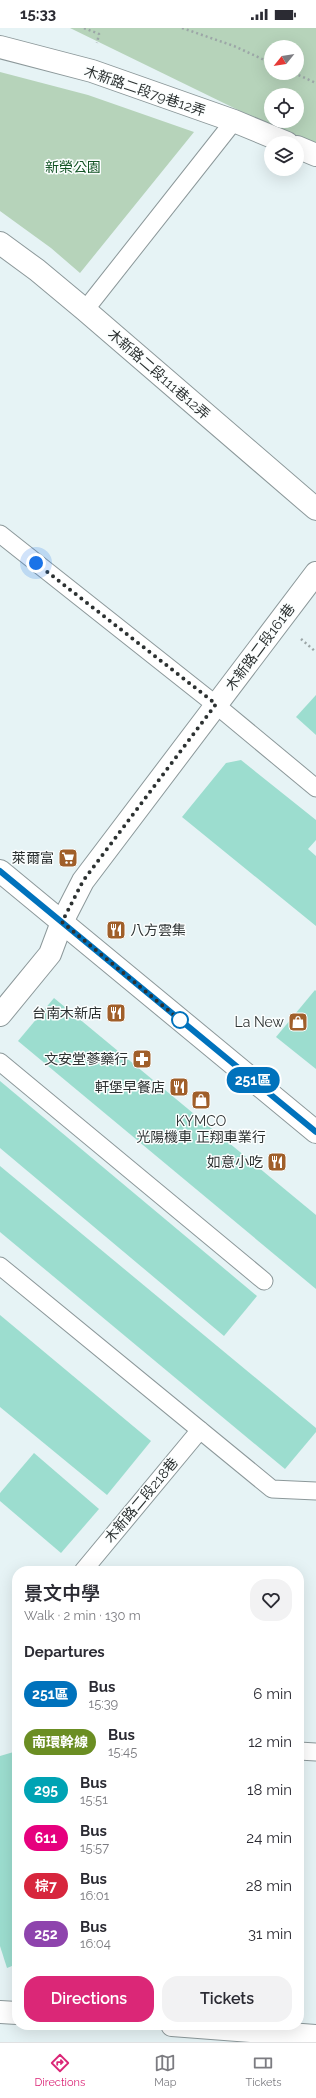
<!DOCTYPE html>
<meta charset="utf-8">
<style>
:root{--surface:#fff;--page:#f2f2f3;--text:#2b2b33;--muted:#7c7c81;--line:#e1e1e2;--accent:#db2777}
body{margin:0;font-family:Raleway,"Noto Sans TC",sans-serif;background:var(--page);color:var(--text);height:100vh;display:flex;flex-direction:column;font-size:15px;white-space:nowrap}
*{box-sizing:border-box;margin:0}
p{font-size:13px;color:var(--muted)}
.icon{flex:none;width:22px;height:22px;fill:none;stroke:currentColor;stroke-width:2;stroke-linecap:round;stroke-linejoin:round}
.map{position:relative;flex:1;overflow:hidden}
.sheet{position:absolute;left:12px;top:1538px;width:292px;height:464px;display:flex;flex-direction:column;background:var(--surface);border-radius:16px;box-shadow:0 4px 16px #0002}
.sheet>*{flex:none}
.badge{padding:0 8px;border-radius:13px;font-size:14px;line-height:26px}
.needle{width:26px;rotate:240deg}
.fabs{position:absolute;left:264px;top:12px;display:grid;gap:8px}
.fabs a{display:grid;place-items:center;width:40px;height:40px;border-radius:50%;background:var(--surface);box-shadow:0 4px 16px #0002;font-size:20px}
.you{position:absolute;width:20px;height:20px;margin:-10px;border:3px solid #fff;border-radius:50%;background:#1a73e8;box-shadow:0 0 0 6px #1a73e833}
.map>.badge{position:absolute;translate:-50% -50%;box-shadow:0 0 0 2px #fff}
h2{padding:0 12px;font-size:15px;line-height:36px}
.round{display:grid;place-items:center;flex:none;width:42px;height:42px;border-radius:16px;background:var(--page)}
.overview{display:flex;align-items:center;justify-content:space-between;height:68px;padding:0 12px}
h1{font-size:19px;font-weight:600;line-height:30px}
.cta{display:flex;gap:8px;margin-top:auto;padding:8px 12px}
.cta a{flex:1;height:46px;border-radius:16px;background:var(--accent);color:#fff;font-size:16px;font-weight:600;line-height:46px;text-align:center}
.cta a+a{background:var(--page);color:var(--text)}
ul{padding:0;list-style:none}
li{display:flex;align-items:center;gap:12px;height:48px;padding:0 12px}
li div{flex:1}
li b{display:block;font-size:15px}
li em{font-style:normal}
li .badge{min-width:44px;font-weight:700;text-align:center}
.status{display:flex;justify-content:space-between;align-items:center;height:28px;padding:0 20px;background:var(--surface);direction:ltr}
.status svg{height:11px;fill:currentColor}
.tab-bar{display:flex;justify-content:space-around;align-items:center;height:56px;border-top:1px solid var(--line);background:var(--surface);font-size:11px;color:var(--muted)}
.tab-bar a{display:grid;justify-items:center;gap:2px}
.tab-bar .on{color:var(--accent)}
.map>svg:first-child{display:block}
</style>
<div class="status"><b>15:33</b><svg viewBox="0 0 49 12"><path d="M0 12V9h3v3zM5 12V6h3v6zM10 12V3h3v9zM15 12V0h3v12zM26 1h20v11H26zM47 4h2v5h-2z"/></svg></div>
<div class="map">
<svg width="316" height="2014" viewBox="0 0 316 2014">
<rect width="100%" height="100%" fill="#e6f3f5"/>
<g fill="#b6d3ba" fill-rule="evenodd">
<path d="M70,0h246v120zM271,19h26v26h-26zM271,67h26v26h-26z"/>
<path d="M0,44l88,23 106,37 -114,141 -29,-25 -51,-37z"/>
</g>
<g fill="#9cddcf">
<path d="M316,667v40l-20,-18z"/>
<path d="M241,732l75,60v20l-8,9 8,7v70l-134,-109 44,-54z"/>
<path d="M315,962l1,1v78l-40,-32z"/>
<path d="M54,970l262,217v74l-298,-248z"/>
<path d="M0,1053l257,215 -33,40 -224,-188z"/>
<path d="M0,1138l316,262v4l-31,37 -285,-237z"/>
<path d="M0,1287l151,126 -44,54 -107,-88z"/>
<path d="M34,1425l65,56 -38,44 -61,-52v-8z"/>
<path d="M17,1723v213l-10,4 -7,-22v-190z"/>
</g>
<g fill="none" stroke-linecap="round" stroke-linejoin="round">
<g stroke="#8c989a" stroke-width="19">
<g id="service">
<path d="M85,282l149,-189"/>
<path d="M0,506l216,171 100,83"/>
<path d="M0,1034l264,219"/>
<path d="M0,1238l272,223 44,2"/>
<path d="M83,1543l117,-141"/>
<path d="M299,1723l17,1"/>
</g>
</g>
<g stroke="#8c989a" stroke-width="24">
<g id="minor">
<path d="M0,19l92,24 142,50 53,22"/>
<path d="M297,119l19,8"/>
<path d="M0,215l37,27 48,40 231,199"/>
<path d="M0,987l50,-61 12,-32 21,-41 233,-308"/>
</g>
</g>
<g stroke="#8c989a" stroke-width="24">
<g id="tertiary">
<path d="M0,1984l17,1"/>
<path d="M172,1997l144,11"/>
</g>
</g>
<g stroke="#8c989a" stroke-width="24">
<path id="secondary" d="M0,843l316,261"/>
</g>
<g stroke="#9ca6a7" stroke-width="2.5" stroke-dasharray="2 3" stroke-linecap="butt">
<path d="M84,0l15,6 -2,9"/>
<path d="M182,0l52,18 37,17"/>
<path d="M294,45l22,10"/>
<path d="M301,611l15,13"/>
</g>
<use href="#service" stroke="#fff" stroke-width="17"/>
<use href="#minor" stroke="#fff" stroke-width="22"/>
<use href="#tertiary" stroke="#fff" stroke-width="22"/>
<use href="#secondary" stroke="#fff" stroke-width="22"/>
</g>
<g fill="none" stroke-linecap="round" stroke-linejoin="round">
<g stroke="#fff" stroke-width="9">
<path id="line" d="M0,843l316,261"/>
</g>
<use href="#line" stroke="#0072bc" stroke-width="6"/>
<path stroke="#2c3131" stroke-width="4" stroke-dasharray="0 7.2" d="M36,535l180,141 -133,177 -21,41 118,98"/>
</g>
<defs>
<g id="supermarket-square" transform="scale(1)"><rect x="-9" y="-9" width="18" height="18" rx="4" fill="#a05f2a" stroke="#fbfefe"/><path d="M-6-5.5h2.5l.6 2H6L4.5 2H-2.5L-4.4-4H-6ZM-1.5 3.2a1.3 1.3 0 1 0 .1 0ZM3 3.2a1.3 1.3 0 1 0 .1 0Z" fill="#fff"/></g>
<g id="restaurant-square" transform="scale(1)"><rect x="-9" y="-9" width="18" height="18" rx="4" fill="#a05f2a" stroke="#fbfefe"/><path d="M-5-6h1v4h1v-4h1v4h1v-4h1v5L-1.5 .5V6h-2V.5L-5-1ZM5-6V6H3V1.5H1.5Q1.5-4 5-6Z" fill="#fff"/></g>
<g id="shop-square" transform="scale(1)"><rect x="-9" y="-9" width="18" height="18" rx="4" fill="#a05f2a" stroke="#fbfefe"/><path d="M-5-2.5h2.3a2.7 3.5 0 0 1 5.4 0H5L5.5 6h-11ZM-1.5-2.5h3a1.5 2.3 0 0 0-3 0Z" fill="#fff"/></g>
<g id="pharmacy-square" transform="scale(1)"><rect x="-9" y="-9" width="18" height="18" rx="4" fill="#a05f2a" stroke="#fbfefe"/><path d="M-2-6h4v4h4v4h-4v4h-4v-4h-4v-4h4Z" fill="#fff"/></g>
</defs>
<g fill-rule="evenodd">
<use href="#supermarket-square" x="68" y="830"/>
<use href="#restaurant-square" x="116" y="902"/>
<use href="#restaurant-square" x="116" y="985"/>
<use href="#shop-square" x="298" y="994"/>
<use href="#pharmacy-square" x="142" y="1031"/>
<use href="#restaurant-square" x="179" y="1059"/>
<use href="#shop-square" x="201" y="1072"/>
<use href="#restaurant-square" x="277" y="1134"/>
</g>
<circle fill="#fff" stroke="#0072bc" stroke-width="2" cx="180" cy="992" r="8"/>
<g text-anchor="middle" stroke-width="3" stroke-linejoin="round" paint-order="stroke">
<g font-size="14" fill="#2c3131" stroke="#fbfefe">
<text transform="translate(145 63) rotate(19)" y="5">木新路二段79巷12弄</text>
<text transform="translate(159 346) rotate(41)" y="5">木新路二段111巷12弄</text>
<text transform="translate(260 619) rotate(-53)" y="5">木新路二段161巷</text>
<text transform="translate(141 1472) rotate(-50)" y="5">木新路二段218巷</text>
</g>
<g font-size="14" fill="#125324" stroke="#fbfefe">
<text x="73" y="144">新榮公園</text>
</g>
<g font-size="14" fill="#2c3131" stroke="#fbfefe" text-anchor="end">
<text x="54" y="835">萊爾富</text>
<text x="130" y="907" text-anchor="start">八方雲集</text>
<text x="102" y="990">台南木新店</text>
<text x="284" y="999">La New</text>
<text x="128" y="1036">文安堂蔘藥行</text>
<text x="165" y="1064">軒堡早餐店</text>
<text x="201" y="1098" text-anchor="middle">KYMCO<tspan x="201" dy="16">光陽機車 正翔車業行</tspan></text>
<text x="263" y="1139">如意小吃</text>
</g>
</g>
</svg>
<div class="fabs">
<a><svg class="needle" viewBox="-14 -14 28 28"><path d="M0-13l5 13h-10z" fill="#e53935"/><path d="M0 13l5-13h-10z" fill="#7c7c81"/></svg></a>
<a><svg class="icon" aria-label="locate" viewBox="0 0 24 24"><circle cx="12" cy="12" r="6"/><path d="M12 2v4M12 18v4M2 12h4M18 12h4"/></svg></a>
<a><svg class="icon" aria-label="layers" viewBox="0 0 24 24"><path d="M12 4l9 5-9 5-9-5zM3 14l9 5 9-5"/></svg></a>
</div>
<div class="you" style="left:36px;top:535px"></div>
<b class="badge" style="left:253px;top:1052px;background:#0072bc;color:#fff">251區</b>
<section class="sheet">
<div class="overview"><div><h1>景文中學</h1><p>Walk · 2 min · 130 m</p></div><a class="round"><svg class="icon" aria-label="heart" viewBox="0 0 24 24"><path d="M12 20l-8-8c-3-5 5-10 8-4 3-6 11-1 8 4z"/></svg></a></div>
<h2>Departures</h2>
<ul>
<li><span class="badge" style="background:#0072bc;color:#fff">251區</span><div><b>Bus</b><p>15:39</p></div><em>6 min</em></li>
<li><span class="badge" style="background:#6b8e23;color:#fff">南環幹線</span><div><b>Bus</b><p>15:45</p></div><em>12 min</em></li>
<li><span class="badge" style="background:#00a3b4;color:#fff">295</span><div><b>Bus</b><p>15:51</p></div><em>18 min</em></li>
<li><span class="badge" style="background:#e6007e;color:#fff">611</span><div><b>Bus</b><p>15:57</p></div><em>24 min</em></li>
<li><span class="badge" style="background:#d7263d;color:#fff">棕7</span><div><b>Bus</b><p>16:01</p></div><em>28 min</em></li>
<li><span class="badge" style="background:#8e44ad;color:#fff">252</span><div><b>Bus</b><p>16:04</p></div><em>31 min</em></li>
</ul>
<div class="cta"><a>Directions</a><a>Tickets</a></div>
</section>
</div>
<nav class="tab-bar">
<a class="on"><svg class="icon" aria-label="directions" viewBox="0 0 24 24"><path d="M12 3l9 9-9 9-9-9zM9 14v-3h6M13 9l2 2-2 2"/></svg>Directions</a>
<a><svg class="icon" aria-label="map" viewBox="0 0 24 24"><path d="M3 6l6-2 6 2 6-2v14l-6 2-6-2-6 2zM9 4v14M15 6v14"/></svg>Map</a>
<a><svg class="icon" aria-label="tickets" viewBox="0 0 24 24"><path d="M3 7h18v10H3zM15 7v10"/></svg>Tickets</a>
</nav>
